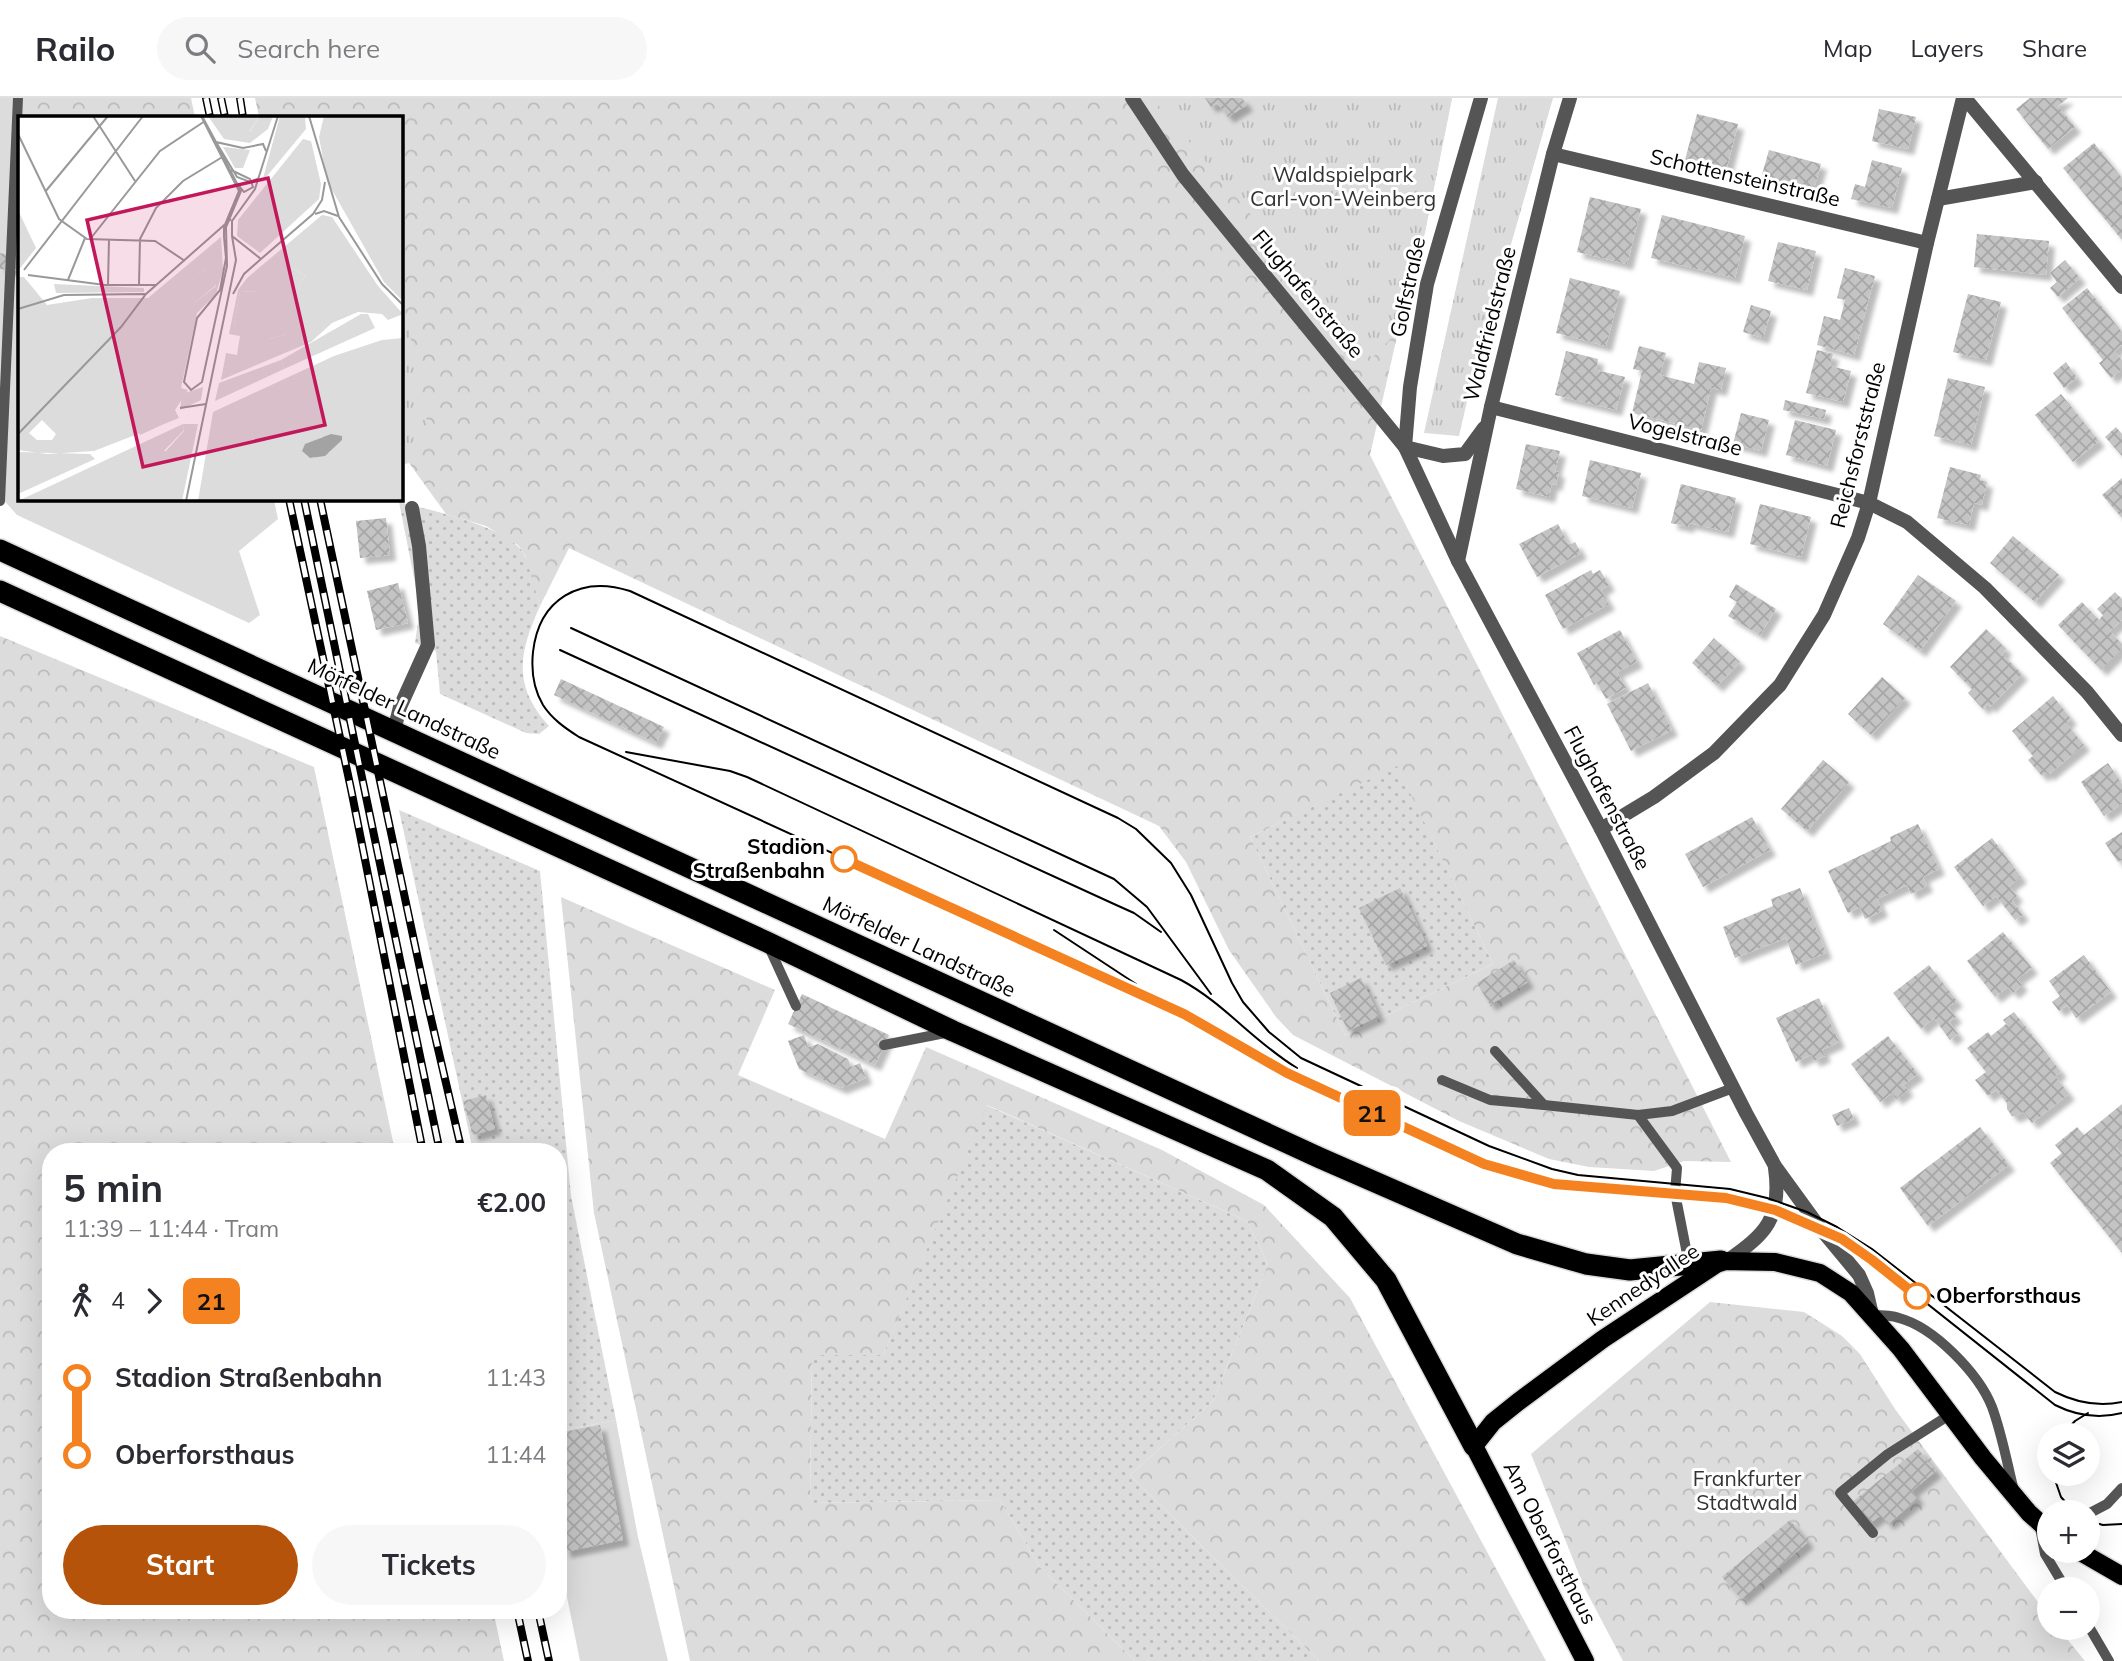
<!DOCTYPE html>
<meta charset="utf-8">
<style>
:root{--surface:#fff;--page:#f7f7f7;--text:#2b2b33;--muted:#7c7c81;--line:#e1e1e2;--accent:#b45309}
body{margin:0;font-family:Mulish,sans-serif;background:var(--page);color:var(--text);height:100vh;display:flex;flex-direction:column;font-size:26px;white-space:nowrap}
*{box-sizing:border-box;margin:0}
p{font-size:23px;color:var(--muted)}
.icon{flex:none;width:38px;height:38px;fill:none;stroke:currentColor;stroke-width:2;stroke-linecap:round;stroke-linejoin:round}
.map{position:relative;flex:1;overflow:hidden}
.sheet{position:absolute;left:42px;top:1045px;width:525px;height:476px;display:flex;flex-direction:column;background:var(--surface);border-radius:28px;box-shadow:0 7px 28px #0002}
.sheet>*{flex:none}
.badge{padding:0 14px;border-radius:10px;font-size:24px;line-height:46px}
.buttons{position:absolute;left:2037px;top:1325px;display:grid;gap:14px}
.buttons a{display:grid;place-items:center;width:63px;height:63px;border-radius:50%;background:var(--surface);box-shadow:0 7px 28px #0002;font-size:35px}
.map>.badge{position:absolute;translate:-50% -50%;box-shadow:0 0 0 4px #fff}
.legs{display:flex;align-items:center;gap:10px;height:77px;padding:0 21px;font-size:23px}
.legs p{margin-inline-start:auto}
.headline{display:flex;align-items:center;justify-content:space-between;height:119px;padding:0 21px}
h1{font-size:38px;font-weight:700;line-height:52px}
.primary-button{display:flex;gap:14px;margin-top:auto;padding:14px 21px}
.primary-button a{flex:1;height:80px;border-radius:42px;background:var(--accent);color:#fff;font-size:28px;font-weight:700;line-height:80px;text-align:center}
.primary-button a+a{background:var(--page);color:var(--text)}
ul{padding:0 21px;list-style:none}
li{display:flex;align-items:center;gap:24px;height:77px;font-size:26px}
li i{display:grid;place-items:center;width:10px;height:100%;margin:0 9px;background:currentColor}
li i::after{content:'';width:18px;height:18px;margin:-9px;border:5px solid;border-radius:50%;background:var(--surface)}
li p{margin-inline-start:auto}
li:first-child i{background:linear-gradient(#0000 50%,currentColor 0)}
li:last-child i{background:linear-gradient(currentColor 50%,#0000 0)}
header{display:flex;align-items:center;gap:42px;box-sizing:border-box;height:98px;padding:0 35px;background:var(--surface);border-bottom:2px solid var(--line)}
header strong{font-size:33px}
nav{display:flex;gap:38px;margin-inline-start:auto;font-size:24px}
.search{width:490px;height:63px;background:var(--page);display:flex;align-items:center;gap:18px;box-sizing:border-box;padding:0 24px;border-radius:38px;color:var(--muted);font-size:26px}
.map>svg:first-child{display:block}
</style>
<header>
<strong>Railo</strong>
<div class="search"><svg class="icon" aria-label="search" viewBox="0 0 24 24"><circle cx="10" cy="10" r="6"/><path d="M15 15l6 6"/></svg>Search here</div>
<nav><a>Map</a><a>Layers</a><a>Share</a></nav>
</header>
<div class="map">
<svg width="2122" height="1563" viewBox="0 0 2122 1563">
<defs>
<pattern id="grass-dots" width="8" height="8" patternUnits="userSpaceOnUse" patternTransform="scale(1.75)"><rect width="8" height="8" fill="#dcdcdc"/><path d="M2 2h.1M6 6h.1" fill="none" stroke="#bbb" stroke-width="1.8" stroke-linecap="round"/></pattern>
<pattern id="forest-crowns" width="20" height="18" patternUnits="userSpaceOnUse" patternTransform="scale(1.75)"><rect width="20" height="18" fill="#dcdcdc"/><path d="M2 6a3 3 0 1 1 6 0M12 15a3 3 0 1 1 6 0" fill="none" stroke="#bbb"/></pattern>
<pattern id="park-tufts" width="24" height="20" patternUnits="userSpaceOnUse" patternTransform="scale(1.75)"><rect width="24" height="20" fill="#dcdcdc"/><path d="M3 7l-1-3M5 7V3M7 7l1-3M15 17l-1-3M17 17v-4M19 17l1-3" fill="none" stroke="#bbb"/></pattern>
<pattern id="building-cross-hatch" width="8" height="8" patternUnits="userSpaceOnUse" patternTransform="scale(1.75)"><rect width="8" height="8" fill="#c4c4c4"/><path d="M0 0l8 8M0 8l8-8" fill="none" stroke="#a7a7a7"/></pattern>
<filter id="shadow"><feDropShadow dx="6" dy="6" stdDeviation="2" flood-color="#0004"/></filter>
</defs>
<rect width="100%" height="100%" fill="#fff"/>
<g fill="url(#grass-dots)">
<path d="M399,404c30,8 110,24 125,52 8,15 11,35 16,52 -21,47 -28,79 9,120l-10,8 -13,-1 -86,-39 -4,-43 -21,-8 5,-35z"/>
<path d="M1397,667l96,199 -148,71 -95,-198z"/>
<path d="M399,712l141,61 31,325 45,224 -58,11v-279l-85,-1z"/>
<path d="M986,1007l261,116 21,43 -55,137 -83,74 189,186h-184l-95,-94 -40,-67 -190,3 2,-148h71z"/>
</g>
<g fill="url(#forest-crowns)" fill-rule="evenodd">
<path d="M0,0h191l4,19h-176l-19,115z"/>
<path d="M255,0h1197l-27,134 -27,100 -28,123 361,707 -47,-1 -30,10 -65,-4 -40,-8 -90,-38 -166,-86 -17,-18 -47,-67 -43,-88 -27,-36 -590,-278 -29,58 -15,-51 -7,-10 -32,-19 -40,-12 -37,-51 -8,2v-348h-142zM1397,668l96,198 -148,71 -95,-198z"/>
<path d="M0,538l314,131 81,384 -344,1v458h442l11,51h-504z"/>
<path d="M561,799l214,93 -37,85 147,64 41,-92 236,103 102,55 86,93 196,363h-227l-189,-186 83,-74 55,-137 -21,-43 -260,-116 -104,250h-71l-2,148 190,-3 40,67 95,94h-445l-96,-448z"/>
<path d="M1710,1204l94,10 38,24 18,18 35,55 154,208v11h9l27,33h-462l-39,-74 -53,-133z"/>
</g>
<g fill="url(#park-tufts)">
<path d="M1152,0h300l-27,134 -27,99 -26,27z"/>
<path d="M1498,0h55l-82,286 -12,52 -35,-3z"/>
<path d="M401,191l30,153 -30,7z"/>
</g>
<g fill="#dcdcdc">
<path d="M0,0h36l-1,19h-16v382l255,1 4,19 -39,32 21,64 -11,8 -232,-108 -17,-19z"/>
<path d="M616,1322l22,117 30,124h-88l-22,-108v-122z"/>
</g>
<g fill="url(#building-cross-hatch)" filter="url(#shadow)">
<path d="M1205,0h37l5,7 -19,12 -11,-14 -6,4z"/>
<path d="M2030,0h38l-10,8 17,21 -27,22 -32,-40z"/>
<path d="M1879,11l37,8 -8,32 -36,-8z"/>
<path d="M1697,16l41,10 -12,47 -41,-11z"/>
<path d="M2094,45l28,35v62l-59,-72z"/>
<path d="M1769,52l52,14 -8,28 -52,-14z"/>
<path d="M1872,62l30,8 -10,40 -41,-9 4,-15 10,3z"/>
<path d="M1590,99l51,12 -14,55 -50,-12z"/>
<path d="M1662,117l83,21 -10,42 -84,-20z"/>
<path d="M1977,136l72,7 -3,34 -72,-8z"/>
<path d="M1778,144l38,9 -9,39 -39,-9z"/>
<path d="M0,155l19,4v14l-19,-2z"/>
<path d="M2065,162l15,18 -22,19 -8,-9 7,-6 -7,-9z"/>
<path d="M1845,170l30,8 -21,79 -37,-10 7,-29 16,4 5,-20 -8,-2z"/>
<path d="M1570,180l50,13 -14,55 -50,-13z"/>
<path d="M2087,190l35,44v13l-8,6 8,9v9l-11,9 -12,-15 4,-3 -41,-52z"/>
<path d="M1968,196l33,8 -15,58 -33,-8z"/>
<path d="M1751,207l20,6 -8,27 -20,-6z"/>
<path d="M1639,248l27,7 -6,22 34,9 5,-22 27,6 -5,22 -10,-2 -10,42 -69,-17 10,-42 -9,-2z"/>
<path d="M1817,252l16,4 -3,12 21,5 -8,31 -37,-9z"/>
<path d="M1566,253l32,8 -2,11 29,7 -9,33 -61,-15z"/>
<path d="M2066,264l11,16 -13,10 -11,-15z"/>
<path d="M1948,280l37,9 -14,58 -37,-9z"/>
<path d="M2061,296l38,47 -26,21 -38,-47z"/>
<path d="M1785,302l41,10 -2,9 -41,-9z"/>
<path d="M1741,315l28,7 -8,31 -28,-7z"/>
<path d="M1795,322l41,10 -9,36 -41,-11z"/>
<path d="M2116,329l6,7v22l-17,-19z"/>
<path d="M1526,346l34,7 -5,20 4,1 -3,13 -4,-1 -3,13 -33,-8z"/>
<path d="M1590,362l51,13 -9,35 -50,-12z"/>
<path d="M1950,369l31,8 -1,5 7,2 -5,23 -8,-2 -5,22 -32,-7z"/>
<path d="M2122,380v40l-20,-23z"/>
<path d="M1681,386l55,14 -8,34 -39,-9 -1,4 -17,-4z"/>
<path d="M1760,406l51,13 -10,40 -51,-13z"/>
<path d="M386,420l4,37 -30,3 -4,-37z"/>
<path d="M1558,426l11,21 6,-3 6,11 -44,24 -18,-33z"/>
<path d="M2013,438l46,39 -24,27 -45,-39z"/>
<path d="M1591,472l2,4 7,-4 9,15 -8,5 8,14 -46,25 -18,-34z"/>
<path d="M1918,477l38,26 -36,50 -37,-27z"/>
<path d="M398,485l10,40 -32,7 -9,-39z"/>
<path d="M1736,486l40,25 -16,26 -32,-19 9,-14 -8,-5z"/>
<path d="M2115,494l7,7v21l-12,11 12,13v5l-21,21 -43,-45 24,-23 17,18 4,-5 -6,-6z"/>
<path d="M1986,531l20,20 -4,5 20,20 -32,33 -3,-3 -4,5 -15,-16 4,-4 -22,-22z"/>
<path d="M1620,532l17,32 -20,10 9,16 -20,11 -9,-16 -3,2 -17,-32z"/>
<path d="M1714,540l26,24 -23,24 -25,-23z"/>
<path d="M1882,579l23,21 -34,37 -23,-21z"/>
<path d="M561,581l103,48 -8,16 -102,-48z"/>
<path d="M1648,585l24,47 -41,21 -24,-47z"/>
<path d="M2053,598l18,23 -5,4 18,22 -36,30 -2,-3 -4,4 -14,-16 5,-4 -21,-25z"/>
<path d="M1823,662l26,22 -42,49 -26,-22z"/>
<path d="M2108,665l14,21v20l-18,12 -23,-34z"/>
<path d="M1752,719l18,33 -67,37 -18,-33z"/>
<path d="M1918,726l21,45 -16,8 4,9 -16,8 -4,-9 -30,14 5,12 -17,8 -5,-12 -12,6 -20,-42 63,-30 -1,-4z"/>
<path d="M2122,734v28l-4,2 -13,-19z"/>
<path d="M1992,740l29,39 -12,9 8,10 -5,4 11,15 -8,5 -19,-24 -13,10 -29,-39z"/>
<path d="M1400,790l27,58 -41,19 -27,-57z"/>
<path d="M1800,790l26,65 -30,12 -10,-27 -51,20 -12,-31 50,-21 -2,-7z"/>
<path d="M2003,834l29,36 -15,11 5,6 -9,8 -5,-6 -13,10 -28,-36z"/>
<path d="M2084,857l27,37 -35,26 -9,-13 -8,6 -7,-9 8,-6 -11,-15z"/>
<path d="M1514,862l14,22 -38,23 -13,-22z"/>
<path d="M1929,867l28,36 -9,6 8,10 -7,5 9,12 -8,6 -16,-22 -13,11 -28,-36z"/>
<path d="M1361,880l18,38 -31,15 -18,-38z"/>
<path d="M802,896l87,41 -14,30 -87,-41z"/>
<path d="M1819,900l20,44 -17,8 3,6 -11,5 -3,-6 -15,7 -20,-44z"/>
<path d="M2014,914l47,60 -6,4 14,18 -37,29 -9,-11 -6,4h-5l-5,-7v-6l-11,-13 -8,6 -13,-16 11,-8 -19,-24 21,-16 3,4 15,-12 -3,-4z"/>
<path d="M804,937l4,12 10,-3 30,15 3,8 9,-4 6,15 -25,10 -42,-19 -11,-28z"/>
<path d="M1888,938l30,38 -15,11 5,5 -12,9 -4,-6 -12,9 -29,-38z"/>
<path d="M486,997l9,34 -22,6 -10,-34z"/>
<path d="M2122,1006v37l-6,6 6,8v98l-72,-90 12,-10 -7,-8 22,-18 7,8z"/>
<path d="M1849,1010l5,11 -17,7 -5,-11z"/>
<path d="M1980,1029l29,38 -81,61 -28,-38z"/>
<path d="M600,1327l23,115 -58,12 -7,-31v-88z"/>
<path d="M1918,1351l18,22 -24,20 6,8 -30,25 -7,-9 -13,10 -17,-22z"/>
<path d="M1790,1422l18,22 -67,57 -19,-22z"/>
</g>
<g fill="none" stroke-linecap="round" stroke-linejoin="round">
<g stroke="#dbdbdb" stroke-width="21">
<g id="primary">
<path d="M2077,1452l45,26"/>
<path d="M1585,1563l-111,-215 19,-24 25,-20 85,-63 118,-78 54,1 45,11 31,20 50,56 82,109 46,55 20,18"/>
</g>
</g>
<g stroke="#dbdbdb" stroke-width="24">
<g id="highway">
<path d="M0,452l1320,608 197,86 69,20 44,6 91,-9"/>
<path d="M0,493l767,351 186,89 314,139 66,47 53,63 88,166"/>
</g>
</g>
<g stroke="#555" stroke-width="10">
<path d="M0,403l18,-403"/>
<path d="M768,847l28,61"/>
<path d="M884,947l66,-13"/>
<path d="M1495,953l49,54 94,10 34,-4 61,-23"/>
<path d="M1442,982l48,20 54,5"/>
<path d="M1638,1017l39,53 -2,25 14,71"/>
<path d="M1872,1217c9,0 19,0 27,3 35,9 80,56 93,89 10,27 15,56 22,84"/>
<path d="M2088,1416l19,-10 15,-16"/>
<path d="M2039,1424l6,32 21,35"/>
<path d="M1873,1435l-33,-40 48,-39 63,-40"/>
<path d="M2088,1527l21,36"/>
</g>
<g stroke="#555" stroke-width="14">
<path d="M1132,0l51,77 222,272 53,114 143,268 145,284 29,53 45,62 39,47 8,18 5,22"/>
<path d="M1965,0l157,189"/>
<path d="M1553,56l374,89"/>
<path d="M1938,101l98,-17"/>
<path d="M1491,309l378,96 38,19 78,66 102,104 35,43"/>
<path d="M1405,349l5,-60 17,-103 54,-186"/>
<path d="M1405,349l38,9 22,-2 19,-26"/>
<path d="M1458,463l33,-154 62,-253 17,-56"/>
<path d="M394,633l6,-24 28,-62 -9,-99 -7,-38"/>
<path d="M1601,731l53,-32 60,-44 66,-68 44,-70 34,-77 11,-35 58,-260 36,-145"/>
<path d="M1727,1163c39,-27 55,-43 48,-93"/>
</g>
<use href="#primary" stroke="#000" stroke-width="18"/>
<use href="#highway" stroke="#000" stroke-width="21"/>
<g stroke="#000" stroke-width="2">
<path d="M571,530l543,251 33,28 64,87"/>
<path d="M560,552l554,254 20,9 27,19"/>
<path d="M626,654l104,19 17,6 434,203c43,23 74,63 116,88"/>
<path d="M1054,832l82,54"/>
<path d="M2122,1304c-24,5 -45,1 -67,-10l-183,-143 -35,-22 -30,-15 -40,-14 -37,-9 -152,-14 -26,-6 -63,-23 -188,-88 -32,-26 -26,-30 -11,-19 -41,-88 -20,-32 -35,-34 -18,-11 -488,-227c-50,-16 -91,8 -97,61 -2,19 0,36 10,53 9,14 22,23 36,32l605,277 122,68 178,82 70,20 172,14 23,4 58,20 34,17 31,21 183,145c22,11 44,14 67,8"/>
<path d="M2062,1337l13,-14 13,-8"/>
<path d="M2053,1376l8,23 13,15"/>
<path d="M2088,1423l15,4 19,-1"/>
</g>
<g stroke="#000" stroke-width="8">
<g id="rail">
<path d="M206,0l4,19"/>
<path d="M221,0l4,19"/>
<path d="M240,0l3,19"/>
<path d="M289,401l62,290 72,363"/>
<path d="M304,401l136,653"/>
<path d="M320,401l106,498 36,155"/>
<path d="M517,1512l11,51"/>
<path d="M538,1512l11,51"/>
</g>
</g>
<use href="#rail" stroke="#fff" stroke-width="5" stroke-dasharray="16" stroke-linecap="butt"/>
</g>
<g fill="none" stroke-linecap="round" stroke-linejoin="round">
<g stroke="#fff" stroke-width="16">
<path id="line-1" d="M844,761l340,155 103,59 197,91 70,20 172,14 49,12 67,29 30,21 45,36"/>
</g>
<use href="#line-1" stroke="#f58220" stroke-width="10"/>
</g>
<g fill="#fff" stroke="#f58220" stroke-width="3.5">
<circle cx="844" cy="761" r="12"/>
<circle cx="1917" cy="1198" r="12"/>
</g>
<g text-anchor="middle" stroke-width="6" stroke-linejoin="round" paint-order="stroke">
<g font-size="21" fill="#333" stroke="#fff">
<text x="1343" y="84">Waldspielpark<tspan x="1343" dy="24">Carl-von-Weinberg</tspan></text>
<text x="1747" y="1388">Frankfurter<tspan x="1747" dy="24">Stadtwald</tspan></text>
</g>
<g font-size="21" fill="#000" stroke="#fff">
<text transform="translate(1745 80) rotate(13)" y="7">Schottensteinstraße</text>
<text transform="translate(1408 189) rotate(-78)" y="7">Golfstraße</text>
<text transform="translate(1308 196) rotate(50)" y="7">Flughafenstraße</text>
<text transform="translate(1490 226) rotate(-76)" y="7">Waldfriedstraße</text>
<text transform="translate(1685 337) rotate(14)" y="7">Vogelstraße</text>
<text transform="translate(1858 347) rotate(-76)" y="7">Reichsforststraße</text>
<text transform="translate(404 611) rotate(25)" y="7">Mörfelder Landstraße</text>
<text transform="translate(1607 700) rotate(62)" y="7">Flughafenstraße</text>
<text transform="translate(919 849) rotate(25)" y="7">Mörfelder Landstraße</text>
<text transform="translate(1643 1187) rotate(-34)" y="7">Kennedyallee</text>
<text transform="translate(1550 1445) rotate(63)" y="7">Am Oberforsthaus</text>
</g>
<g font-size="21" font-weight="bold" fill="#000" stroke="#fff" text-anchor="end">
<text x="825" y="756">Stadion<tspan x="825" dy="24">Straßenbahn</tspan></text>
<text x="1936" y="1205" text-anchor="start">Oberforsthaus</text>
</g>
</g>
<g transform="translate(18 18)">
<rect width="385" height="385" fill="#fff"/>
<path d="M274,152l13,8 -25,37 5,22 -17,4 -34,-14 6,-33 22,-1zM186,154l12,15 -20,17 -13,-15zM263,244l3,9 -69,32 4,-18zM185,271l-2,13 -21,10 2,-16z" fill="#dcdcdc"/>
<path d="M190,0h14l4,11 24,5 9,-16h14l-5,13 -18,14 -26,-4zM262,0h25l1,13 -44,53zM306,0h79v185l-19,-19 -57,-101 -8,-44zM285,23l8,2 10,43 -2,15 -59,54 -23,-17 1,-16zM205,31l27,3 -7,18h-8zM304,99l10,2 46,69 25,28 -15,6 -6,-6 -24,-2 -26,11 -21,19 -90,38 5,-27 11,2 1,-7 2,-12 -11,-2 9,-44 9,-12zM274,152l13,8 -26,37 6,22 -17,4 -2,-9 -32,-5 6,-33 22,-1 11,8zM203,121l2,33 -7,24 -19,19 -16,75 7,2 -13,20 4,8 -85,33 -47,3 -29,-4v-173h6l23,28 45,-7h56zM186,154l12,16 -20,16 -12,-15zM24,304l14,14 -4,6h-15l-8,-7zM385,222v163h-205l15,-89 121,-56 48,-16zM304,321l14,5 -6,10 -17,6 -7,-3 6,-13zM165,308l1,6 -24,25v13l-43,33h-99zM0,336l72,2 5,5 -77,35z" fill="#dcdcdc" fill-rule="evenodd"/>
<path d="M36,168l90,4v4l-88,1zM103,182l16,2 -24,32 -89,94 -6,-2v-111zM154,292l5,10 -37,17 -5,-11z" fill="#dcdcdc"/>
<path d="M194,0h47l-10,17 -28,-1zM0,94l18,38 -18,23zM343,198h7l7,14 -91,41 -3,-9zM165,308h15l-16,77h-89l23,-32 42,-9 1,-9h7l18,-20z" fill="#dcdcdc"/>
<path d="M313,318l11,2v4l-17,16 -15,2 -8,-7 3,-7z" fill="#a3a3a3"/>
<path fill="none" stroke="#999" stroke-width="2" d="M75,0l42,65M183,0l38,75 -15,36v10l2,21 -6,32 -23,28 -13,64 7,8 11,-8 25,-116 -1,-39 15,-36 -39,-75M184,0l14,26 27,6 20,-4 3,7M260,0l-23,73 -23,32v15l29,23 52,-45 9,-14 3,-18M291,0l30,101 43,67 21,21M0,18l41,85 28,20 68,2 30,20M198,26l21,35 13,5 9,-4M213,54l19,9 3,8 -9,5 -7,-9M27,76l63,-76M297,98l9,-3 14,5M73,122l69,-87 45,-30M6,154l119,-154M10,159l77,10h52M50,164l17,-42M90,169l1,-46M121,169l1,-46 16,-31 27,-27 41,-25M215,178l11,-20 17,-15M0,193l46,-14 81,-1M162,292l26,-4M0,318l103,-107 25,-33 85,-75M168,385l50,-241 -4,-24"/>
<path fill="#c2185b" fill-opacity="0.15" stroke="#c2185b" stroke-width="3.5" d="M250,62l57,247 -182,42 -56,-247z"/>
<rect width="385" height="385" fill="none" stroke="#000" stroke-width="3.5"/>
</g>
</svg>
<div class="buttons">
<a><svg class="icon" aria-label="layers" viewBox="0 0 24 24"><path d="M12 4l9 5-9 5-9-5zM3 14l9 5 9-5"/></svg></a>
<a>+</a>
<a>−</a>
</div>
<b class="badge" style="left:1372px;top:1015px;background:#f58220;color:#111">21</b>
<section class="sheet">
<div class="headline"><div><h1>5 min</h1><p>11:39 – 11:44 · Tram</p></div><b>€2.00</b></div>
<div class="legs"><svg class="icon" aria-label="walk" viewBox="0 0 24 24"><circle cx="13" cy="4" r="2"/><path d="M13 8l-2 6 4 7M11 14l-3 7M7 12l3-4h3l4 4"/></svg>4<svg class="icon" aria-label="forward" viewBox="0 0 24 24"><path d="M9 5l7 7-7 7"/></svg><b class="badge" style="background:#f58220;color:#111">21</b></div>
<ul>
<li><i style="color:#f58220"></i><b>Stadion Straßenbahn</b><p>11:43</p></li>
<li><i style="color:#f58220"></i><b>Oberforsthaus</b><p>11:44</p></li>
</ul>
<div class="primary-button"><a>Start</a><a>Tickets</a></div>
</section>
</div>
